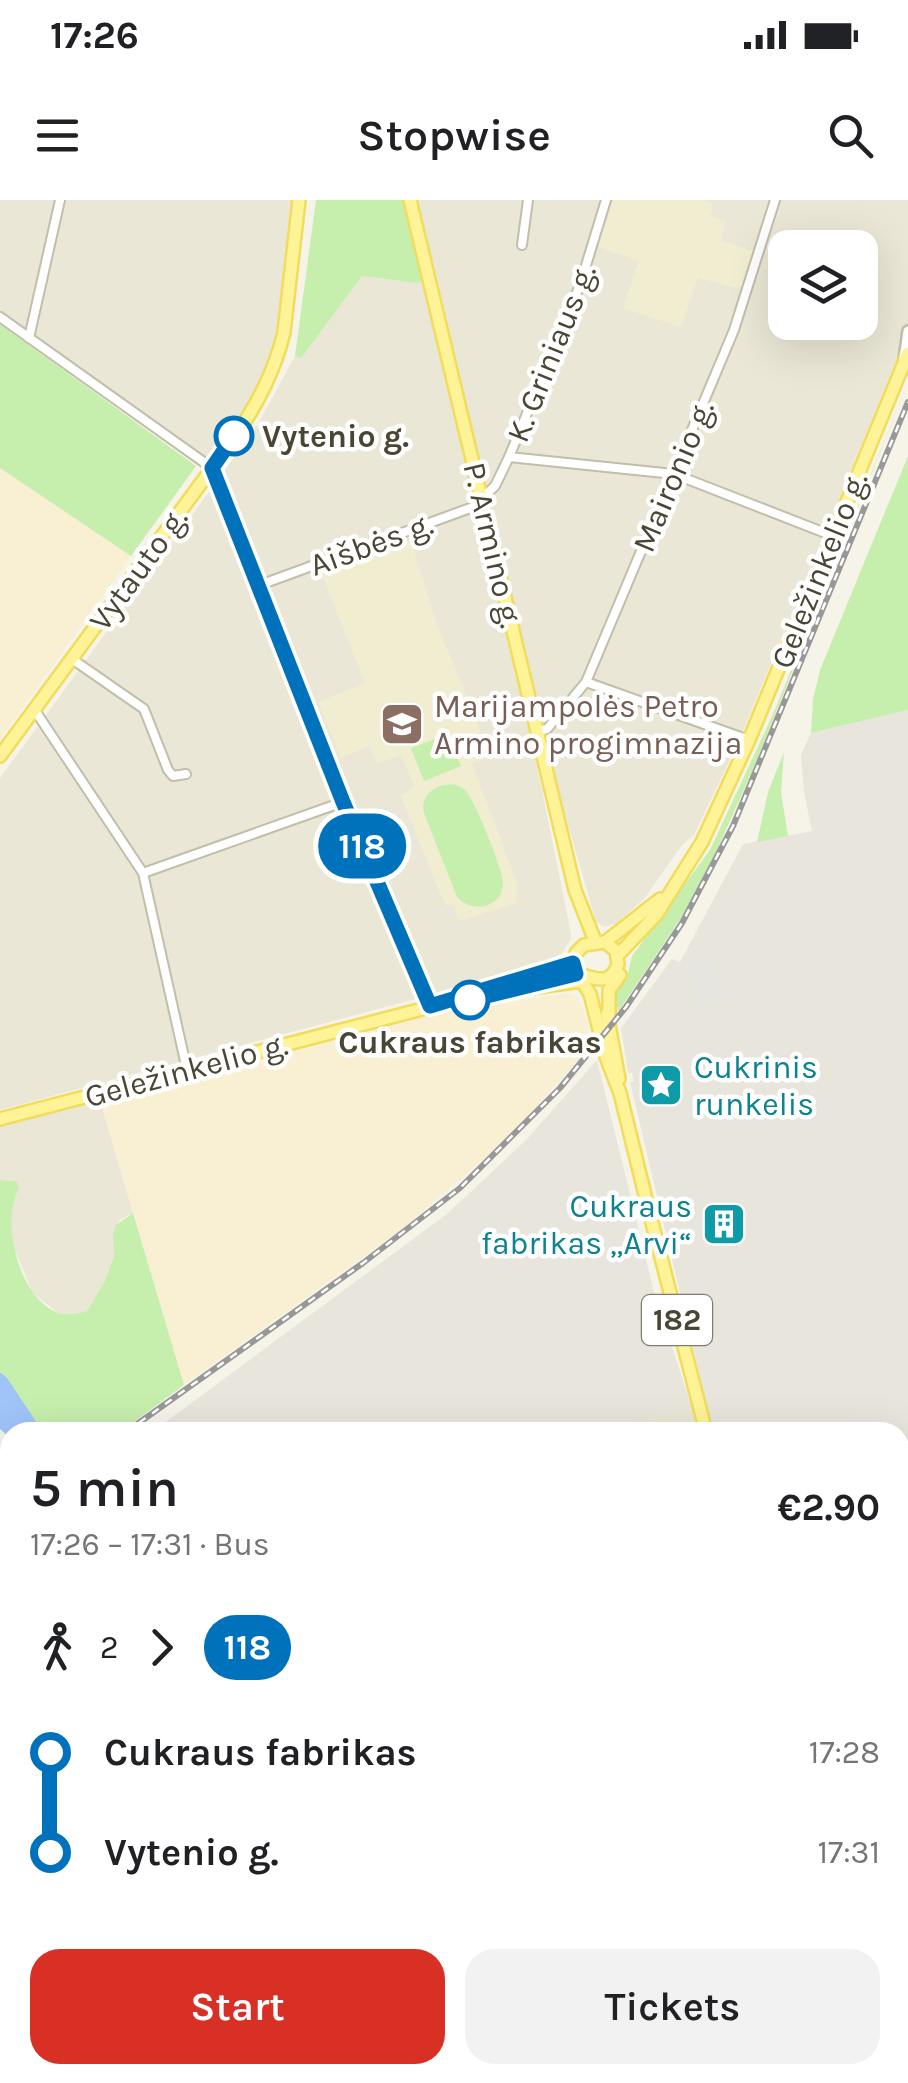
<!DOCTYPE html>
<meta charset="utf-8">
<style>
:root{--surface:#fff;--page:#f2f2f2;--text:#202124;--muted:#757577;--accent:#d93025}
body{margin:0;font-family:Karla,sans-serif;background:var(--page);color:var(--text);height:100vh;display:flex;flex-direction:column;font-size:38px;white-space:nowrap}
*{box-sizing:border-box;margin:0}
p{font-size:32px;color:var(--muted)}
.icon{flex:none;width:55px;height:55px;fill:none;stroke:currentColor;stroke-width:2;stroke-linecap:round;stroke-linejoin:round}
.map{position:relative;flex:1;overflow:hidden}
.details{position:absolute;left:0px;top:1222px;width:910px;height:662px;display:flex;flex-direction:column;background:var(--surface);border-radius:30px 30px 0 0;box-shadow:0 10px 40px #0002}
.details>*{flex:none}
.badge{padding:0 20px;border-radius:32px;font-size:35px;line-height:65px}
.fabs{position:absolute;left:768px;top:30px;display:grid;gap:20px}
.fabs a{display:grid;place-items:center;width:110px;height:110px;border-radius:20px;background:var(--surface);box-shadow:0 10px 40px #0002;font-size:50px}
.map>.badge{position:absolute;translate:-50% -50%;box-shadow:0 0 0 5px #fff}
.legs{display:flex;align-items:center;gap:15px;height:110px;padding:0 30px;font-size:32px}
.legs p{margin-inline-start:auto}
.head{display:flex;align-items:center;justify-content:space-between;height:170px;padding:0 30px}
h1{font-size:55px;font-weight:600;line-height:75px}
.primary-button{display:flex;gap:20px;margin-top:auto;padding:20px 30px}
.primary-button a{flex:1;height:115px;border-radius:30px;background:var(--accent);color:#fff;font-size:40px;font-weight:600;line-height:115px;text-align:center}
.primary-button a+a{background:var(--page);color:var(--text)}
ul{padding:0 30px;list-style:none}
li{display:flex;align-items:center;gap:35px;height:100px;font-size:38px}
li i{display:grid;place-items:center;width:15px;height:100%;margin:0 12px;background:currentColor}
li i::after{content:'';width:25px;height:25px;margin:-12px;border:8px solid;border-radius:50%;background:var(--surface)}
li p{margin-inline-start:auto}
li:first-child i{background:linear-gradient(#0000 50%,currentColor 0)}
li:last-child i{background:linear-gradient(currentColor 50%,#0000 0)}
.status{display:flex;justify-content:space-between;align-items:center;height:70px;padding:0 50px;background:var(--surface);direction:ltr}
.status svg{height:28px;fill:currentColor}
header{display:flex;justify-content:space-between;align-items:center;height:130px;padding:0 30px;background:var(--surface);font-size:45px;font-weight:600}
.map>svg:first-child{display:block}
</style>
<div class="status"><b>17:26</b><svg viewBox="0 0 49 12"><path d="M0 12V9h3v3zM5 12V6h3v6zM10 12V3h3v9zM15 12V0h3v12zM26 1h20v11H26zM47 4h2v5h-2z"/></svg></div>
<header><svg class="icon" aria-label="menu" viewBox="0 0 24 24"><path d="M4 6h16M4 12h16M4 18h16"/></svg>Stopwise<svg class="icon" aria-label="search" viewBox="0 0 24 24"><circle cx="10" cy="10" r="6"/><path d="M15 15l6 6"/></svg></header>
<div class="map">
<svg width="908" height="1883" viewBox="0 0 908 1883">
<rect width="100%" height="100%" fill="#f6f4e8"/>
<g fill="#eae7d6" fill-rule="evenodd">
<path d="M0,0h299l-20,153 -67,115 -212,-151z"/>
<path d="M418,0h490v124l-12,37 -158,382 -44,92 -12,10 -38,54 -28,24 -11,4 -9,-5 -42,-146zM785,48h75v74h-75z"/>
<path d="M362,76l56,7 5,-3 110,465 38,189 -1,7 -8,12 -27,14 -535,143v-332l257,-352 38,-70 6,1z"/>
<path d="M99,897l34,116 -14,7 -5,36 -9,25 -18,30 -13,4 -16,-2 -25,-20 -22,-52 -1,-35 6,-25 -16,-1v-55z"/>
<path d="M692,1208l6,24h-104l-1,-2z"/>
<path d="M10,1368v191l-10,-1v-183z"/>
<path d="M569,1875h287l2,8h-292z"/>
</g>
<g fill="#f9efd2">
<path d="M0,268l131,88 -131,183z"/>
<path d="M568,793l9,4 7,15 9,32 -89,97 -97,84 -223,160 -85,-288 394,-97 2,5z"/>
</g>
<g fill="#e8e5dd">
<path d="M908,510v1373h-36l-2,-8h30v-643h-187l-83,-350 4,-1 -2,-8h-4l-7,-45 51,-69 8,3 63,-118 69,-13 -8,-39 -3,-37 10,-22z"/>
<path d="M597,860l57,232 38,116 -98,22 -1,2h-441l295,-218 80,-75z"/>
</g>
<g fill="#f0edd1">
<path d="M613,0h88l12,4 -3,12 16,5 -5,20 32,10 -13,38 -42,-11 -17,49 -58,-19 16,-47 -41,-14z"/>
<path d="M411,340l26,85 54,131 -19,8 46,121 -2,18 -57,18 -6,-16h-8l-44,-109 13,-10 -13,-31 -24,9 -8,-18 -28,12 -23,-56 47,-19 -44,-110z"/>
</g>
<g fill="#c6eead">
<path d="M316,0h88l19,80 -5,3 -56,-7 -61,82 -6,-2z"/>
<path d="M0,124l196,142 -65,90 -131,-88z"/>
<path d="M908,183l-154,384 -38,85 -33,63 -65,97 -3,-19 12,-16 5,-21 78,-106 64,-138z"/>
<path d="M908,256v254l-97,23 2,-34 7,-29z"/>
<path d="M448,534l13,32 -37,15 -13,-33z"/>
<path d="M784,552l-3,40 7,44 -31,6 11,-50z"/>
<path d="M443,585c9,-1 15,-1 22,5 9,8 39,82 38,94 -2,25 -31,29 -46,13l-33,-84c-3,-16 6,-23 19,-28z"/>
<path d="M0,980l16,1 3,7c-19,33 0,109 37,124 10,4 21,2 31,-1l18,-30 9,-25 -1,-21 3,-10 17,-12 51,172 -64,47h-77l-43,-61z"/>
<path d="M239,1875h174l-5,8h-167z"/>
</g>
<path fill="#e7e5e0" d="M712,758l9,41 -24,5 -9,-40z"/>
<path fill="#9fc4f8" d="M0,1172l7,6 36,54h-33v6l-10,-9z"/>
<g fill="none" stroke-linecap="round" stroke-linejoin="round">
<path stroke="#9fc4f8" stroke-width="2.5" d="M900,1648l8,-2"/>
<g stroke="#c2beaa" stroke-width="12">
<g id="minor">
<path d="M522,45l6,-45"/>
<path d="M0,117l212,151 131,334 87,205"/>
<path d="M29,138l31,-138"/>
<path d="M509,257l165,17 159,62"/>
<path d="M257,386l216,-79 22,-21 14,-29 71,-172 26,-85"/>
<path d="M72,459l72,50 24,61 5,6 13,-2"/>
<path d="M586,482l163,58"/>
<path d="M34,509l109,164 44,197"/>
<path d="M537,531l10,-2 39,-47 148,-352 41,-130"/>
<path d="M143,673l200,-71"/>
<path d="M900,1340l8,-2"/>
<path d="M0,1781h10"/>
<path d="M664,1875l2,8"/>
</g>
</g>
<g stroke="#c2beaa" stroke-width="14">
<path id="tertiary" d="M904,159l4,-28"/>
</g>
<g stroke="#f0dd5c" stroke-width="16">
<g id="primary">
<path d="M410,0l165,690 20,51"/>
<path d="M0,556l235,-319c22,-33 40,-66 49,-105l15,-132"/>
<path d="M605,742l55,-43"/>
<path d="M617,756l39,-41 46,-73 47,-102 159,-387"/>
<path d="M576,774c17,2 33,15 42,-10l-2,-13 -11,-9 -21,3 -8,8 -3,13 17,28 16,63 14,36 27,110"/>
<path d="M503,792l78,-11"/>
<path d="M607,814l12,65"/>
<path d="M609,816v-26l11,-15"/>
<path d="M0,919l430,-112 143,-44"/>
<path d="M648,1007l58,225"/>
<path d="M865,1875l2,8"/>
</g>
</g>
<use href="#minor" stroke="#fff" stroke-width="8"/>
<use href="#tertiary" stroke="#fff" stroke-width="9"/>
<use href="#primary" stroke="#fff398" stroke-width="11"/>
<g stroke="#989898" stroke-width="6">
<g id="rail">
<path d="M126,1232l237,-169 97,-75 100,-100 66,-81 56,-84 51,-97 175,-424"/>
<path d="M0,1325l10,-8"/>
</g>
</g>
<use href="#rail" stroke="#fff" stroke-width="2.5" stroke-dasharray="8" stroke-linecap="butt"/>
</g>
<g fill="none" stroke-linecap="round" stroke-linejoin="round">
<g stroke="#fff" stroke-width="22">
<path id="line-1" d="M234,236l-22,32 131,334 87,204 143,-43 3,11 -106,26"/>
</g>
<use href="#line-1" stroke="#0072bc" stroke-width="15"/>
</g>
<defs>
<g id="school-square" transform="scale(2.25)"><rect x="-9" y="-9" width="18" height="18" rx="4" fill="#8d6e63" stroke="#fff"/><path d="M0-5L7-2L0 1L-7-2ZM-4 1L0 2.5L4 1V4Q0 6-4 4Z" fill="#fff"/></g>
<g id="sight-square" transform="scale(2.25)"><rect x="-9" y="-9" width="18" height="18" rx="4" fill="#0f9aa8" stroke="#fff"/><path d="M0-6L1.8-2.2L6-1.7L2.9 1.2L3.7 5.4L0 3.3L-3.7 5.4L-2.9 1.2L-6-1.7L-1.8-2.2Z" fill="#fff"/></g>
<g id="building-square" transform="scale(2.25)"><rect x="-9" y="-9" width="18" height="18" rx="4" fill="#0f9aa8" stroke="#fff"/><path d="M-4-6H4V6H1V3H-1V6H-4ZM-2.5-4.3h1.7v1.8h-1.7ZM.8-4.3h1.7v1.8H.8ZM-2.5-1h1.7V.8h-1.7ZM.8-1h1.7V.8H.8Z" fill="#fff"/></g>
</defs>
<g fill-rule="evenodd">
<use href="#school-square" x="402" y="524"/>
<use href="#sight-square" x="661" y="885"/>
<use href="#building-square" x="724" y="1024"/>
</g>
<g fill="#fff" stroke="#0072bc" stroke-width="5">
<circle cx="234" cy="236" r="18"/>
<circle cx="470" cy="800" r="18"/>
</g>
<g text-anchor="middle" stroke-width="9" stroke-linejoin="round" paint-order="stroke">
<rect fill="#fff" stroke="#807e72" stroke-width="2.5" x="642" y="1095" width="70" height="50" rx="8"/>
<g font-size="30" font-weight="bold" fill="#4a4636">
<text x="677" y="1130">182</text>
</g>
<g font-size="32" fill="#4a4636" stroke="#fff">
<text transform="translate(551 153) rotate(-68)" y="11">K. Griniaus g.</text>
<text transform="translate(673 276) rotate(-67)" y="11">Maironio g.</text>
<text transform="translate(371 344) rotate(-20)" y="11">Aišbės g.</text>
<text transform="translate(493 345) rotate(77)" y="11">P. Armino g.</text>
<text transform="translate(138 369) rotate(-54)" y="11">Vytauto g.</text>
<text transform="translate(819 370) rotate(-68)" y="11">Geležinkelio g.</text>
<text transform="translate(186 870) rotate(-15)" y="11">Geležinkelio g.</text>
</g>
<g font-size="32" font-weight="bold" fill="#4a4636" stroke="#fff" text-anchor="start">
<text x="262" y="247">Vytenio g.</text>
<text x="470" y="853" text-anchor="middle">Cukraus fabrikas</text>
</g>
<g font-size="32" fill="#785e54" stroke="#fff" text-anchor="start">
<text x="434" y="517">Marijampolės Petro<tspan x="434" dy="37">Armino progimnazija</tspan></text>
</g>
<g font-size="32" fill="#0d838f" stroke="#fff" text-anchor="start">
<text x="694" y="878">Cukrinis<tspan x="694" dy="37">runkelis</tspan></text>
<text x="692" y="1017" text-anchor="end">Cukraus<tspan x="692" dy="37">fabrikas „Arvi“</tspan></text>
</g>
</g>
</svg>
<div class="fabs">
<a><svg class="icon" aria-label="layers" viewBox="0 0 24 24"><path d="M12 4l9 5-9 5-9-5zM3 14l9 5 9-5"/></svg></a>
</div>
<b class="badge" style="left:362px;top:646px;background:#0072bc;color:#fff">118</b>
<section class="details">
<div class="head"><div><h1>5 min</h1><p>17:26 – 17:31 · Bus</p></div><b>€2.90</b></div>
<div class="legs"><svg class="icon" aria-label="walk" viewBox="0 0 24 24"><circle cx="13" cy="4" r="2"/><path d="M13 8l-2 6 4 7M11 14l-3 7M7 12l3-4h3l4 4"/></svg>2<svg class="icon" aria-label="forward" viewBox="0 0 24 24"><path d="M9 5l7 7-7 7"/></svg><b class="badge" style="background:#0072bc;color:#fff">118</b></div>
<ul>
<li><i style="color:#0072bc"></i><b>Cukraus fabrikas</b><p>17:28</p></li>
<li><i style="color:#0072bc"></i><b>Vytenio g.</b><p>17:31</p></li>
</ul>
<div class="primary-button"><a>Start</a><a>Tickets</a></div>
</section>
</div>
